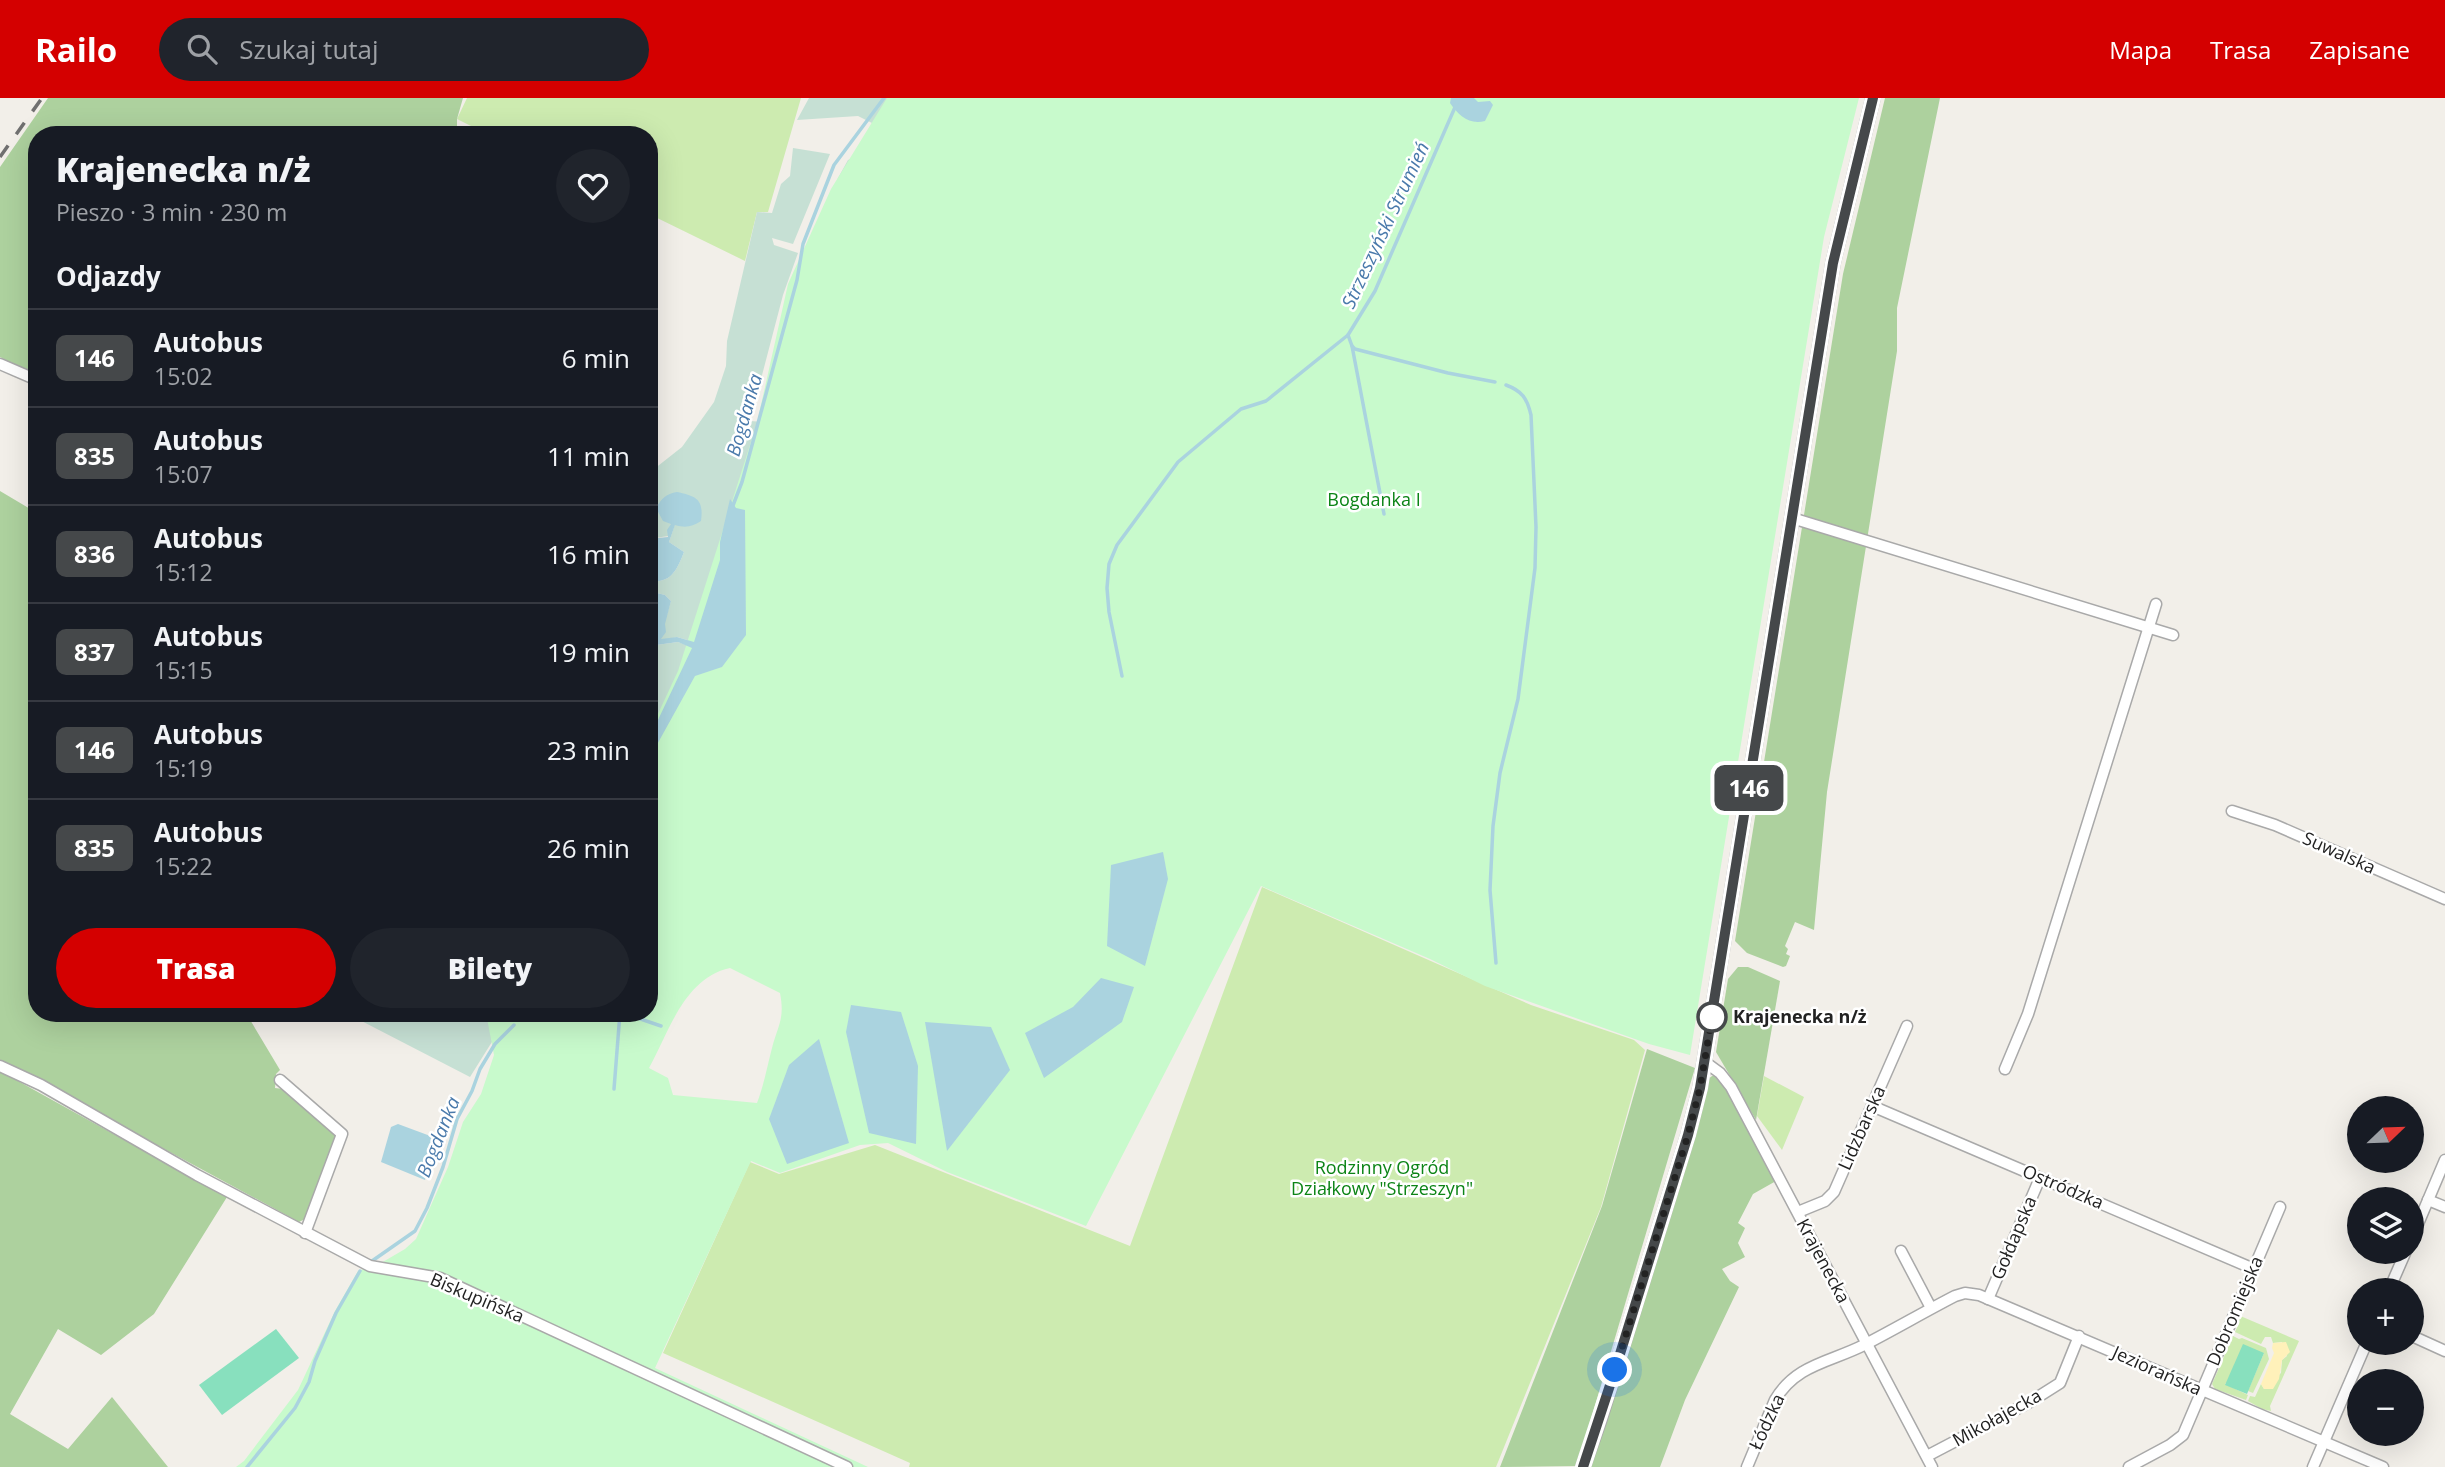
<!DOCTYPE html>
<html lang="pl">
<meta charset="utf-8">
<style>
:root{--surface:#171b24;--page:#20242c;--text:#f1f3f6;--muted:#9ea1a6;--line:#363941;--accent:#d40000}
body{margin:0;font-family:"Open Sans",sans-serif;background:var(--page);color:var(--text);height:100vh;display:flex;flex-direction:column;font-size:26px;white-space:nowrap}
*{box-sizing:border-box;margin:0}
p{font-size:23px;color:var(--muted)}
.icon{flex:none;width:38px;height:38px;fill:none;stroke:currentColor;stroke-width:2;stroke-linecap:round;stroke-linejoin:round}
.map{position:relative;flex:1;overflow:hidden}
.side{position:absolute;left:28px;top:28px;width:630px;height:896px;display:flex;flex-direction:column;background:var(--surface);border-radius:28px;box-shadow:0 7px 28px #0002}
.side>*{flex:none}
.badge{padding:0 14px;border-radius:10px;font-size:24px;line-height:46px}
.needle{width:46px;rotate:67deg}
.controls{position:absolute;left:2347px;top:998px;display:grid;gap:14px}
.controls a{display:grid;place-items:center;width:77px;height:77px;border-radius:50%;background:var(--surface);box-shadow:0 7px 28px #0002;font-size:35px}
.you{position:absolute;width:35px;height:35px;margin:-18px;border:5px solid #fff;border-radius:50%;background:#1a73e8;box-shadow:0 0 0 10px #1a73e833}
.map>.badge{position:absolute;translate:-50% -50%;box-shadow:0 0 0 4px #fff}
h2{padding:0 28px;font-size:26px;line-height:63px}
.round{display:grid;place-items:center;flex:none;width:74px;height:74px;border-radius:37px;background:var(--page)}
.summary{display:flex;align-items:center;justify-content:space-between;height:119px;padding:0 28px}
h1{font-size:33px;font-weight:800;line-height:52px}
.button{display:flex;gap:14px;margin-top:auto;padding:14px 28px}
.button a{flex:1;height:80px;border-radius:42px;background:var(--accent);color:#fff;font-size:28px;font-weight:800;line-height:80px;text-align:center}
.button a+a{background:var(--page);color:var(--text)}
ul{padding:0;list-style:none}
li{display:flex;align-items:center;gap:21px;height:98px;padding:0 28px;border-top:2px solid var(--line)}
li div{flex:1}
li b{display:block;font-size:26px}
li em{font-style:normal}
li .badge{min-width:77px;font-weight:700;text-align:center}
header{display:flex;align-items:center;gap:42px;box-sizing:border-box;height:98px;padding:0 35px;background:var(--accent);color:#fff}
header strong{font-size:33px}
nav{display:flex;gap:38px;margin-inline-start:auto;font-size:24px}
.search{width:490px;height:63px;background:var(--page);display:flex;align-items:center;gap:18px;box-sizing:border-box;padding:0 24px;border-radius:38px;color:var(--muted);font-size:26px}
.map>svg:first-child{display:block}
</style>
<header>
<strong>Railo</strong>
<div class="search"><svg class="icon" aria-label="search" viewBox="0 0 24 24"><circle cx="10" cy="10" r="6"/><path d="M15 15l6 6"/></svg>Szukaj tutaj</div>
<nav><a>Mapa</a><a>Trasa</a><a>Zapisane</a></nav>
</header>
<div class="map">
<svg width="2445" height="1369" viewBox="0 0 2445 1369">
<rect width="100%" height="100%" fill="#f2efe9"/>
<g fill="#cdebb0">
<path d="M467,0h334l-33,114h-11l-12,49 -96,-47v-79h-160l-32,-16z"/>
<path d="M1262,789l269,118 103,35 11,10 -44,157 -105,260h-587l1,-4 -247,-110 87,-191 29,12 96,-29 255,101z"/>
<path d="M1764,978l40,21 -22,53 -25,-34z"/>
<path d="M2238,1217l61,26 -29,65 1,5 -9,-2 -14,-8 2,-5 5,1 6,-13 3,5 17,-16 1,-13 5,-4 -5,-14 -9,1 -2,-6h-6l-4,7 -26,-12 4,-9z"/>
<path d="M2233,1238l6,3 3,-1 24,10 3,11 -16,34 -5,-2 16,-38 -39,31 23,11 -2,5 -31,-11 -3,-5z"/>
</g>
<g fill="#add19e">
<path d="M48,0h415l-6,21v16h-420v261l-8,-5 2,-18 -31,-16v-190z"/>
<path d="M1885,0h55l-43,210v43l-70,441 -13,138 -19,-8 -10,24 3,3 -2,5 4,2 -4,10 -3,1 -36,-14 -12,-12 108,-667z"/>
<path d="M0,393l37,22v500h214l-2,5 31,52 -4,4 -1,14 8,1 54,45 -30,84 -8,4 -299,-162z"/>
<path d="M1738,869h10l32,14 -24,139 -40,-68 12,-73z"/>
<path d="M1647,951l48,19 -118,398 -77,1 102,-261z"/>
<path d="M0,973l227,126 -73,117 -53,41 -43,-26 -48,85 58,35 44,-52 56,70h-168z"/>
<path d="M1712,978h6l3,3 55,102 -23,13 -15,29 7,5 -7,15 7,14 -23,12 8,12 9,6 -54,113 -25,67h-73l119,-386z"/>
</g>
<g fill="#c6e0d4">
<path d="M809,0h127l-211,429 -31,115 -17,-5 -14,4 -3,-2 5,-7 -1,-8 7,-23 -6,-6 -16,-4v-10c22,3 28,-11 35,-29l-15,-10 6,-18 18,2 -22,-2 -3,12 -19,3v-66l33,-26 32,-45 12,-36 1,-25 30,-129 15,1 9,-29 9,-8 3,-28 37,6 -37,90 -21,-6 2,7 24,8 -15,42 -33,126 14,1 74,-244 10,-18 11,-5 13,-32 -14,-7 -61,4z"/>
<path d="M678,544l14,5 -43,92v-93z"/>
<path d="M346,915h158l-4,16 -30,48z"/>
</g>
<path fill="#fff1ba" d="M2286,1244l4,10 -8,8 -3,19 -6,10h-9l-3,-5 13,-31 -2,-5 1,-5z"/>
<path fill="#c8facc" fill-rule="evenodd" d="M887,0h972l-35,139 -134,818 -41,-11 -164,-58 -55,-27 -169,-73 -175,340 -139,-54 -59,-29 -28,2 -80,28 -29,-12 -96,207 213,99h-632l8,-6 54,-71 37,-79 23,-40 23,-8 24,-14 11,-10 32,-72 15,-45 18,-28 13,-39 -8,-42h163v-280l29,-62 79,-248 31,-139 43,-95zM730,870l50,25c5,26 -2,32 -8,55 -5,19 -8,37 -15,55l-84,-8 -5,-17 -19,-10c20,-36 35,-90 81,-100z"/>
<g fill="#88e0be">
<path d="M276,1231l23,29 -77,57 -23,-30z"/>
<path d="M2243,1246l21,9 -17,41 -22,-9z"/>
</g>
<g fill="#aad3df">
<path d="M1451,0h23l4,4 12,-1 3,4 -8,16c-16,4 -26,-5 -35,-18z"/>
<path d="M677,394c19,4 27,7 24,29 -9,6 -16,7 -26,4l-6,17 15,10c-7,18 -13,32 -35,29v-42l19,-2 -1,-7 4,-6 -8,-3 -7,-13c6,-10 10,-14 21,-16z"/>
<path d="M730,401l6,9 9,2 1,125 -24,32 -27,9 -46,83v-20l43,-91 -14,-6 -29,4v-55l16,4 6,6 -6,23 1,8 -5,7 16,-2 17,5 26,-82v-18z"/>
<path d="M1163,754l5,27 -23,87 -38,-20 4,-81z"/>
<path d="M1101,880l33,9 -12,35 -78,56 -19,-45 48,-26z"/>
<path d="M851,907l50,7 17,54 -2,78 -47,-11 -23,-101z"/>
<path d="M925,924l66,5 19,43 -63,81z"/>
<path d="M819,941l30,104 -62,21 -18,-45 20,-54z"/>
<path d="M398,1026l35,13v15l-8,28 -44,-18 10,-35z"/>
</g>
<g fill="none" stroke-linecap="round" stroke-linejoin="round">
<g stroke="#aad3df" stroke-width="3.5">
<path d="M1348,237l4,11 3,3 93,24 47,9"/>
<path d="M1352,248l32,168"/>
<path d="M732,410l10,-26 55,-202 6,-36 31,-79 50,-67"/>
<path d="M1122,578l-13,-64 -2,-24 2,-24 8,-19 61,-83 63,-53 25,-8 82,-66 27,-44 84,-193"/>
<path d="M1496,865l-6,-73 3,-64 7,-53 18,-74 17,-131 1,-41 -5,-112c-4,-17 -9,-24 -25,-30"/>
<path d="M623,915l38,13"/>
<path d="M614,991l6,-76"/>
<path d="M372,1163l43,-30 12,-23 16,-41 14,-48 15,-28 8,-22 15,-25 19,-19"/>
<path d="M247,1369l48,-59 14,-26 6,-21 21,-48 24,-42"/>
</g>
<g stroke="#a9a9a9" stroke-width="13">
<g id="minor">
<path d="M0,266l37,16"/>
<path d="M1792,420l381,117"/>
<path d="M2232,713l43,14 170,74"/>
<path d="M1705,964l15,11 11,14 201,380"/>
<path d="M0,968l41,19 156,90 173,91 70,12 407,189"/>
<path d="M2005,971l23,-55 128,-410"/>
<path d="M280,982l62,54 -37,99"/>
<path d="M1872,1008l382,163"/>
<path d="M2428,1102l17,7"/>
<path d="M1798,1114l27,-11 9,-9 73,-166"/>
<path d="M2412,1140l33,-78"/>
<path d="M1901,1153l30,57"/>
<path d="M2389,1192l17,-39"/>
<path d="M1988,1201l52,-121"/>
<path d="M2412,1238l33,15"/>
<path d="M1927,1358l103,-54 30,-19 19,-47"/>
<path d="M1747,1369l28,-67c21,-36 56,-38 89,-55 31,-16 60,-33 91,-49l10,-3 14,2 404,172"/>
<path d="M2129,1369l41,-22 13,-10 97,-228"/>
<path d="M2313,1369l54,-125"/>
</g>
</g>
<g stroke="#a9a9a9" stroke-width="16">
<path id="tertiary" d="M1583,1369l17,-48 88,-284 12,-47 133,-825 40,-165"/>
</g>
<use href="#minor" stroke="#fff" stroke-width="10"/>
<use href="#tertiary" stroke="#fff" stroke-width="12"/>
<path stroke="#707070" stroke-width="3.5" stroke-dasharray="14 14" stroke-linecap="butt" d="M0,59l42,-59"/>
</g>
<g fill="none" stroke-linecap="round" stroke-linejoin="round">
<g stroke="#fff" stroke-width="16">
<path id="line" d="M1583,1369l32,-97 73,-235 12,-47 133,-825 40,-165"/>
</g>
<use href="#line" stroke="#45484a" stroke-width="10"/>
<path stroke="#222" stroke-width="7" stroke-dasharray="0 12.6" d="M1615,1272l73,-235 12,-47 12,-71"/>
</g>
<circle fill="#fff" stroke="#45484a" stroke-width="3.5" cx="1712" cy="919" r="14"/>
<g text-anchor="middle" stroke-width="5" stroke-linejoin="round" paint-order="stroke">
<g font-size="18" fill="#0c8416" stroke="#fff">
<text x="1374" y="408">Bogdanka I</text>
<text x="1382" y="1076">Rodzinny Ogród<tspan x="1382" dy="21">Działkowy "Strzeszyn"</tspan></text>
</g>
<g font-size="18" fill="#222" stroke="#fff">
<text transform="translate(2339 755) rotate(24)" y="6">Suwalska</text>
<text transform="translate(1862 1030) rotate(-66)" y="6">Lidzbarska</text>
<text transform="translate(2063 1089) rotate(23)" y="6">Ostródzka</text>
<text transform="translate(2014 1140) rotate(-67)" y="6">Gołdapska</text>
<text transform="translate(1823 1163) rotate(62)" y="6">Krajenecka</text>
<text transform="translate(477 1200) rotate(23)" y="6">Biskupińska</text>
<text transform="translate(2235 1213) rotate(-67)" y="6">Dobromiejska</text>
<text transform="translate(2157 1273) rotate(24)" y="6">Jeziorańska</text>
<text transform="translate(1997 1320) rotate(-29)" y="6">Mikołajecka</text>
<text transform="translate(1767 1324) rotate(-65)" y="6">Łódzka</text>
</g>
<g font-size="18" font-weight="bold" fill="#222" stroke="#fff" text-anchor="start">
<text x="1733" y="925">Krajenecka n/ż</text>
</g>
<g font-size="19" font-style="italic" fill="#4a7aab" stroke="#fff">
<text transform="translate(1385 127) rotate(-65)" y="7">Strzeszyński Strumień</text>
<text transform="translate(744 317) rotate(-74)" y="7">Bogdanka</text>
<text transform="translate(438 1039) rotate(-68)" y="7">Bogdanka</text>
</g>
</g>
</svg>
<div class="controls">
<a><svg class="needle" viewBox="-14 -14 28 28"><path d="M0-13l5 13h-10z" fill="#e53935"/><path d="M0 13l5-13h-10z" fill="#9ea1a6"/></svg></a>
<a><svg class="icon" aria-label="layers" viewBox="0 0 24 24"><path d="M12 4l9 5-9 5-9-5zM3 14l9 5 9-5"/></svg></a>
<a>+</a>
<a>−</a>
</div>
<div class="you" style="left:1615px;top:1272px"></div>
<b class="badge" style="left:1749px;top:690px;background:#45484a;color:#fff">146</b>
<section class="side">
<div class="summary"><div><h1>Krajenecka n/ż</h1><p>Pieszo · 3 min · 230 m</p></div><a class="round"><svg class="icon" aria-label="heart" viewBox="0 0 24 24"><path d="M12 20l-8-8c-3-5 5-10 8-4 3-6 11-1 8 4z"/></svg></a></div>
<h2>Odjazdy</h2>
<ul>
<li><span class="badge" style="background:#45484a;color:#fff">146</span><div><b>Autobus</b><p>15:02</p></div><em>6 min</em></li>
<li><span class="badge" style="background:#45484a;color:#fff">835</span><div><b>Autobus</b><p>15:07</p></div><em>11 min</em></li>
<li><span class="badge" style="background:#45484a;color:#fff">836</span><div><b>Autobus</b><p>15:12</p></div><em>16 min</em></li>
<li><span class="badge" style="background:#45484a;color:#fff">837</span><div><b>Autobus</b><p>15:15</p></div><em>19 min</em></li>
<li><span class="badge" style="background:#45484a;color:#fff">146</span><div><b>Autobus</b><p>15:19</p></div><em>23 min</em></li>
<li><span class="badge" style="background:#45484a;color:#fff">835</span><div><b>Autobus</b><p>15:22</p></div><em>26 min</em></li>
</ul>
<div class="button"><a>Trasa</a><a>Bilety</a></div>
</section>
</div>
